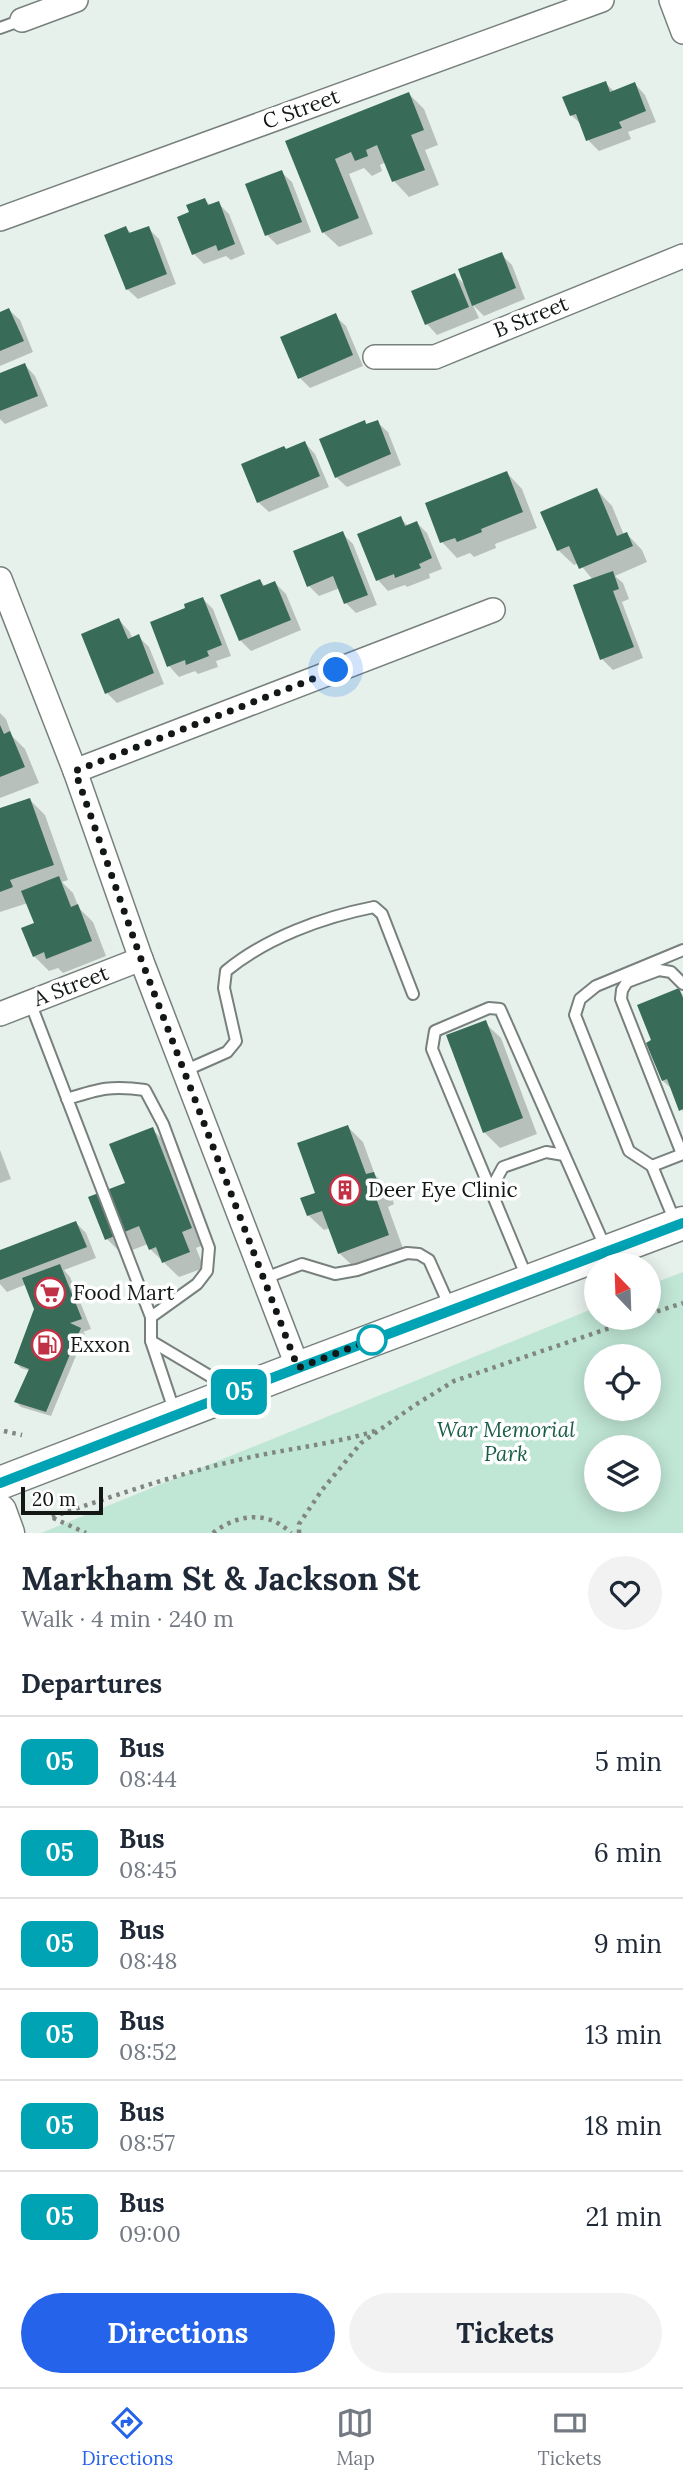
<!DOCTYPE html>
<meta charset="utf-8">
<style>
:root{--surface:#fff;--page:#f2f2f3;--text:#1f2937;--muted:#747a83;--line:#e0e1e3;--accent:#2563eb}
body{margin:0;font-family:Lora,serif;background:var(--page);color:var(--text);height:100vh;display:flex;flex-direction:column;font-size:26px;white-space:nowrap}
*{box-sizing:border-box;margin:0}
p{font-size:23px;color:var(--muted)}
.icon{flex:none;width:38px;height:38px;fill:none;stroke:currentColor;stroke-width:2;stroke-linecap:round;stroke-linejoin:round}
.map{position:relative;height:1533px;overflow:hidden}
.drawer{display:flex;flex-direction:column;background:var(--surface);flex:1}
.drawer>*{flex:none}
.badge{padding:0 14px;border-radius:10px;font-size:24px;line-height:46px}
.needle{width:46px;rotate:337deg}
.buttons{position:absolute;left:584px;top:1253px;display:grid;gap:14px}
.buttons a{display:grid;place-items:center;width:77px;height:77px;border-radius:50%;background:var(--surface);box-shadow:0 4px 18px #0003;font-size:35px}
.scale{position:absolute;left:21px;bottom:18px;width:82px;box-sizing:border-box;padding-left:7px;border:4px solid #131715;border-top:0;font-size:19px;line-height:24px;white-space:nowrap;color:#131715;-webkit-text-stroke:5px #fff;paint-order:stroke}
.you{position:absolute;width:35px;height:35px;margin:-18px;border:5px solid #fff;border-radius:50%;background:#1a73e8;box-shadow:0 0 0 10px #1a73e833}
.map>.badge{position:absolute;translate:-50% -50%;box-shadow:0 0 0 4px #fff}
h2{padding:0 21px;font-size:26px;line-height:63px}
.round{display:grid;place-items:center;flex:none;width:74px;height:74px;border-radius:37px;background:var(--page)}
.overview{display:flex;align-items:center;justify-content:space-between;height:119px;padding:0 21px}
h1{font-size:33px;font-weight:700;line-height:52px}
.primary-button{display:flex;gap:14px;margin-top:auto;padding:14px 21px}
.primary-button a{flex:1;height:80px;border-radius:42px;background:var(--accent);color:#fff;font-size:28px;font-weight:700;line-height:80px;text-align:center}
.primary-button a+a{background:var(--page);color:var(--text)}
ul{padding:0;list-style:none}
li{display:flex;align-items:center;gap:21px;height:91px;padding:0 21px;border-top:2px solid var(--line)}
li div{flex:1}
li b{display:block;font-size:26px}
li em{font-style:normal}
li .badge{min-width:77px;font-weight:700;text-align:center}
.dock{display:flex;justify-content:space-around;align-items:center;height:98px;border-top:2px solid var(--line);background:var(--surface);font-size:19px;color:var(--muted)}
.dock a{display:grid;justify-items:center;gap:4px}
.dock .on{color:var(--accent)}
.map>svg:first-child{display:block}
</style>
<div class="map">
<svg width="683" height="1533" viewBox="0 0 683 1533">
<rect width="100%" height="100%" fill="#e7f1ec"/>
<path fill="#c0e6d6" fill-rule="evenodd" d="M683,1272v261h-642l556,-226v11h52v-33zM597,1356h52v53h-52zM597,1447h52v53h-52z"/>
<g fill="#0003">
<path d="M605,83l10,9 20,-8 10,11 11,27 -28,10 3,7 -32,12 -11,-11 -6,-15 -11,-10z"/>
<path d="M409,94l15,15 14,36 -13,5 14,35 -30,12 -15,-16 -8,-19 -6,3 2,6 -10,5 -8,-8 -15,6 24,60 -34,13 -16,-15 -35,-90z"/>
<path d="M281,172l11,10 19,50 -34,13 -10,-10z"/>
<path d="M205,200l6,6 7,-3 11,11 16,40 -14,6 -5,-4 -22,8 -10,-10z"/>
<path d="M126,228l6,6 16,-6 11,11 17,45 -38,15 -11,-10z"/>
<path d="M501,254l11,11 13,34 -41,17 -11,-11 6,13 -42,17 -10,-11 -14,-32 42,-17 11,11z"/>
<path d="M9,310l11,10 13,32 -33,14v-52z"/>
<path d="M335,316l11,10 17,40 -53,22 -10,-10z"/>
<path d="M25,365l10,11 13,30 -43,18 -5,-5v-44z"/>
<path d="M364,422l4,3 9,-3 11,10 13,33 -54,22 -11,-10z"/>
<path d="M305,443l10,11 14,33 -60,25 -11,-10 29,-51z"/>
<path d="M507,473l15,16 15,39 -42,16 1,4 -22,9 -4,-4 -13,5 -15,-16z"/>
<path d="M597,490l15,16 12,29 3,-1 15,16 5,12 -32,14 8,7 6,16 -7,3 21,56 -30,12 -11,-11 -9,-79 -14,-17 -5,2 -16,-15z"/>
<path d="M400,518l8,8 9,-3 10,10 15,36 -13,5 1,4 -23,9 -2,-2 -17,6 -10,-11 -19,-45z"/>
<path d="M342,533l11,11 24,61 -21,8 -10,-10 -6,-15 -21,8 -10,-10z"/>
<path d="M260,581l6,6 9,-4 11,11 15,36 -50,21 -11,-11z"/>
<path d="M203,599l10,10 18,47 -15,5 2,6 -20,7 -3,-3 -16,6 -10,-11 18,-57z"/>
<path d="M119,620l10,11 4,8 5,-3 11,11 15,37 -47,19 -10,-10z"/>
<path d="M0,713l6,6 6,17 13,13 14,34 -39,15z"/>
<path d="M30,800l15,15 23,65 -6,2 11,11 6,15 14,14 13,34 -43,17 -5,-5 -9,3 -15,-15 2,-32 -8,-21 -28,9v-102z"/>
<path d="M679,990l4,5v117l-10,-22 -10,-9 -9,-40z"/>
<path d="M485,1023l16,15 36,96 -37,14 -16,-16z"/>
<path d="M348,1127l15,15 12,33 14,14 5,15 -6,3 16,44 -49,17 -16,-15 -9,-25 -6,2 -16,-15z"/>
<path d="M152,1129l16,16 38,99 -10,4 8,20 -25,9 -29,-28 -2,-5 -26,10 -15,-15 20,-55z"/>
<path d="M0,1150l11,29 -11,4z"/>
<path d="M76,1223l10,10 10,25 -32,12 6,7 21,52 -8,3 2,2 -34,82 -30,-9 -5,-5 14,-31 -9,-3 -5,-5 23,-47 -12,-32 -20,8 -7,-8v-32z"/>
</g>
<g fill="#386c59">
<path d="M606,81l4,11 25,-10 11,29 -27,11 3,6 -36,13 -10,-27 -6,2 -8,-19z"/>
<path d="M409,92l15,38 -13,5 14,35 -33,12 -15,-37 -11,5 2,6 -13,5 -4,-9 -16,7 24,59 -37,15 -37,-92z"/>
<path d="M282,170l20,52 -37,14 -20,-52z"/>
<path d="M205,198l3,7 11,-4 16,43 -17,7 -2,-6 -24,10 -15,-38 12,-5 -3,-7z"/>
<path d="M126,226l3,7 20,-7 18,48 -41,16 -22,-55z"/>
<path d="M502,252l14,36 -44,18 -14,-37z"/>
<path d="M455,273l14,34 -44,18 -14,-34z"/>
<path d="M9,308l15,33 -24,10v-39z"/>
<path d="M336,313l17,42 -55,24 -18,-42z"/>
<path d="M25,363l13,33 -38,15v-38z"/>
<path d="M365,420l1,4 12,-4 13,34 -56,24 -16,-39z"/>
<path d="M305,441l15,35 -63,27 -16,-39 43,-18 2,3z"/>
<path d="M507,471l16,41 -42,17 1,3 -25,10 -2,-4 -15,5 -15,-40z"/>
<path d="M597,488l20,48 10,-4 6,14 -54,23 -10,-23 -12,5 -17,-39z"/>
<path d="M401,516l4,10 12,-5 15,37 -13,6 2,4 -26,10 -1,-4 -18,7 -19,-47z"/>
<path d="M343,531l25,64 -24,9 -11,-28 -26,11 -14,-36z"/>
<path d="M613,571l6,18 -6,2 21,56 -34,13 -27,-75z"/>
<path d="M260,579l3,7 12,-5 16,39 -52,21 -19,-46z"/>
<path d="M203,597l19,48 -15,6 2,5 -23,9 -1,-5 -18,7 -17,-45 35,-14 -1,-4z"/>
<path d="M119,618l9,21 11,-5 15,39 -49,21 -24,-60z"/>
<path d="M0,725l4,9 6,-3 15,36 -25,10z"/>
<path d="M30,798l24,67 -44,15 3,7 -13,5v-84z"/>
<path d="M59,876l12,31 7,-3 14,37 -46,18 -2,-7 -11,5 -12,-29 13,-5 -13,-32z"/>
<path d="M679,988l4,10v111l-4,2 -12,-32 -5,2 -16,-38 5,-3 -14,-35z"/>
<path d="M486,1020l37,98 -40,15 -37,-98z"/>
<path d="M348,1125l18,49 8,-2 6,17 -6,3 15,43 -51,19 -16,-43 -15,5 -7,-18 15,-5 -18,-50z"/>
<path d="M153,1127l39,101 -10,4 8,20 -28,11 -6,-16 -7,3 -10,-24 -34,14 -17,-43 37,-14 -16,-39z"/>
<path d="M76,1221l11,26 -87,33v-30z"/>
<path d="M60,1264l22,55 -12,4 11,5 -35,84 -32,-10 15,-33 -15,-6 20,-54 -12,-31z"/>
</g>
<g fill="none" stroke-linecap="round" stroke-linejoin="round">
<g stroke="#78807d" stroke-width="14">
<g id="lane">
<path d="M0,28l22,-8"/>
<path d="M30,1002l121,315"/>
<path d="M184,1071l43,-19 9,-11 -12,-53 2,-17c40,-33 97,-54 148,-64l8,7 31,80"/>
<path d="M67,1099c32,-10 44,-14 78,-9l18,34 46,124 -2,23 -10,13 -46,33v24l24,72"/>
<path d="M682,1154l-61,-155 1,-9 5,-8 32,-12 12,2 12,12"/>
<path d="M652,1166l31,-12"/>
<path d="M491,1189l12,-22 43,-15 18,3"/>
<path d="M676,1224l-24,-58 -23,-15 -54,-136 5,-16 16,-13 87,-36"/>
<path d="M265,1278l37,-14 33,10 22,-4 50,-17 12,1 10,6 21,47"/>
<path d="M528,1280l-96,-231 3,-18 54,-23 11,1 106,240"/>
<path d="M151,1341l79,47"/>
</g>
</g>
<g stroke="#78807d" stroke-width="26">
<g id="street">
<path d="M671,0l12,32"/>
<path d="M22,20l54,-20"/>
<path d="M0,219l602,-219"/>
<path d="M375,357h60l248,-101"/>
<path d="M0,579l75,192 66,188 157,409"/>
<path d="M75,771l418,-161"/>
<path d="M0,1014l141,-55"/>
</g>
</g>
<g stroke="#78807d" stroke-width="35">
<g id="secondary">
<path d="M0,1483l298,-115 385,-145"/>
<path d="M0,1511l8,22"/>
</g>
</g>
<g stroke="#808783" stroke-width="4.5" stroke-dasharray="3.5 5" stroke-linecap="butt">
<path d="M649,1314l34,-11"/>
<path d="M4,1431l18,4"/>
<path d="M52,1517c61,-21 122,-42 186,-57 45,-11 92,-15 137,-29"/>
<path d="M53,1518l33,15"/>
<path d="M213,1533c24,-19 55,-23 78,0"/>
<path d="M299,1533v-9l23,-34 39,-47 54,-38 39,-24 185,-63"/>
</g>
<use href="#lane" stroke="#fff" stroke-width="10"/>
<use href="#street" stroke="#fff" stroke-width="23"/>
<use href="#secondary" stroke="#fff" stroke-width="32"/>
</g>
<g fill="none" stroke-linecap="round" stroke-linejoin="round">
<g stroke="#fff" stroke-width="16">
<path id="line" d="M0,1483l298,-115 385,-145"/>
</g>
<use href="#line" stroke="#00a3b4" stroke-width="10"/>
<path stroke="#131715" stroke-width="7" stroke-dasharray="0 12.6" d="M336,670l-261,101 66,188 157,409 76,-29 -2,1"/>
</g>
<defs>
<g id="building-ring" transform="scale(1.575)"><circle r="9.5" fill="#fff" stroke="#c23247" stroke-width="1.5"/><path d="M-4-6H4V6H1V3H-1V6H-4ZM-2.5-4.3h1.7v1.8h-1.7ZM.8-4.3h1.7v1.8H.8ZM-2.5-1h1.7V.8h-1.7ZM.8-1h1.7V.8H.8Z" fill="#c23247"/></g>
<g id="supermarket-ring" transform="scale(1.575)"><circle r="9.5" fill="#fff" stroke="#c23247" stroke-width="1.5"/><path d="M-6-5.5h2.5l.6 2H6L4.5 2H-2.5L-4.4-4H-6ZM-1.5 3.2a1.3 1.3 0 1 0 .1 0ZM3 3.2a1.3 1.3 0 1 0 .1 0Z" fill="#c23247"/></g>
<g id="fuel-ring" transform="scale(1.575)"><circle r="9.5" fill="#fff" stroke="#c23247" stroke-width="1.5"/><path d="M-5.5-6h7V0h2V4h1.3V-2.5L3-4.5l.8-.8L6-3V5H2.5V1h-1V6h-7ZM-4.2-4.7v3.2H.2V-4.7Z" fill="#c23247"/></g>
</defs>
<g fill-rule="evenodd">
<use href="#building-ring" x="345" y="1190"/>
<use href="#supermarket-ring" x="50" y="1293"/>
<use href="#fuel-ring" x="47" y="1345"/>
</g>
<circle fill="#fff" stroke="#00a3b4" stroke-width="3.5" cx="372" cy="1340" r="14"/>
<g text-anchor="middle" stroke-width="7" stroke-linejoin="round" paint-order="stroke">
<g font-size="21" fill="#131715" stroke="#fff">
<text transform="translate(301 109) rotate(-20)" y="7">C Street</text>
<text transform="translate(531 317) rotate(-22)" y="7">B Street</text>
<text transform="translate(71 986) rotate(-21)" y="7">A Street</text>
</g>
<g font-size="21" fill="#131715" stroke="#fff" text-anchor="start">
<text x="368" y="1197">Deer Eye Clinic</text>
<text x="73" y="1300">Food Mart</text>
<text x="70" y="1352">Exxon</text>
</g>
<g font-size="21" font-style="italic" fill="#1a5d48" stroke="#fff">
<text x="506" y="1437">War Memorial<tspan x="506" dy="24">Park</tspan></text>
</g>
</g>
</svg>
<div class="buttons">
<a><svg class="needle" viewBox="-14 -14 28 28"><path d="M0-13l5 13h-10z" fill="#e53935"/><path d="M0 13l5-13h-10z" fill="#747a83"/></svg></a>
<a><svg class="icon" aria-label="locate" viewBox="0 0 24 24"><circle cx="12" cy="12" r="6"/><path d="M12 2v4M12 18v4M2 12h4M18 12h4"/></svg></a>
<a><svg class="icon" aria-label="layers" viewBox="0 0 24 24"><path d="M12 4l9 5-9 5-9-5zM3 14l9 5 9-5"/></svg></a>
</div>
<div class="scale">20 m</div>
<div class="you" style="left:336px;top:670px"></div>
<b class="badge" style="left:239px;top:1392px;background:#00a3b4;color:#fff">05</b>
</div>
<section class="drawer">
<div class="overview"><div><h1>Markham St &amp; Jackson St</h1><p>Walk · 4 min · 240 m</p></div><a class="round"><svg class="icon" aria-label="heart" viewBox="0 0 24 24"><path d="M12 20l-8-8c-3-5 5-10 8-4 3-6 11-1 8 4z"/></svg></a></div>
<h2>Departures</h2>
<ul>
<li><span class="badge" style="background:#00a3b4;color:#fff">05</span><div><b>Bus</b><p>08:44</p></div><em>5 min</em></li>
<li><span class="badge" style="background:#00a3b4;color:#fff">05</span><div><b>Bus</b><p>08:45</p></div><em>6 min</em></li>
<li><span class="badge" style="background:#00a3b4;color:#fff">05</span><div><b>Bus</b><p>08:48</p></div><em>9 min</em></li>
<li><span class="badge" style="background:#00a3b4;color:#fff">05</span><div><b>Bus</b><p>08:52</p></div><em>13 min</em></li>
<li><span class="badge" style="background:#00a3b4;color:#fff">05</span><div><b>Bus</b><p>08:57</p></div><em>18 min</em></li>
<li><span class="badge" style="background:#00a3b4;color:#fff">05</span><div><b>Bus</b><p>09:00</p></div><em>21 min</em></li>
</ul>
<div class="primary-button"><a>Directions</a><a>Tickets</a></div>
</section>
<nav class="dock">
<a class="on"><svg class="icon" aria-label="directions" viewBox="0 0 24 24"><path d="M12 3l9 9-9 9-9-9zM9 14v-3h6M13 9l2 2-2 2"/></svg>Directions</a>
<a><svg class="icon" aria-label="map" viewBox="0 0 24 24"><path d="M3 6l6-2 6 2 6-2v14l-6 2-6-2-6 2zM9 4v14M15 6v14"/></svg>Map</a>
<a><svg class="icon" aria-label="tickets" viewBox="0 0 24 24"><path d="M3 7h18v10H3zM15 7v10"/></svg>Tickets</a>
</nav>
